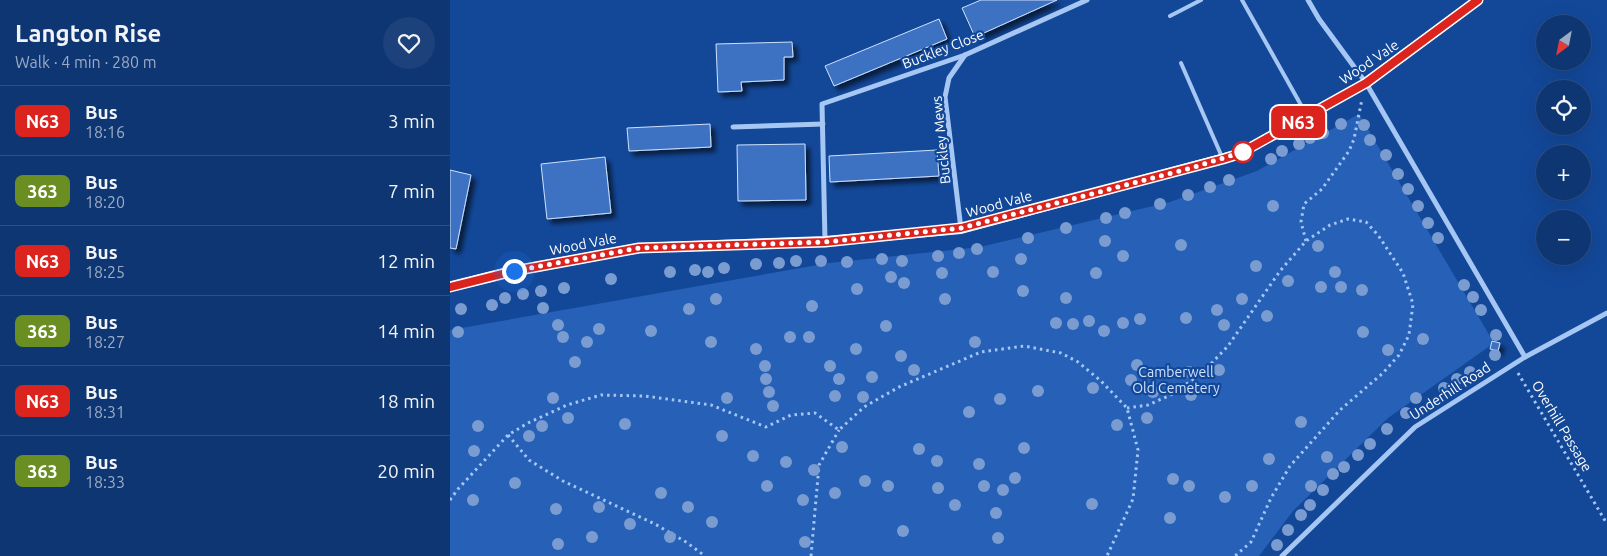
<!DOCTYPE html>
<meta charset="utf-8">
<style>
:root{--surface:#0e3673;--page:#1c417b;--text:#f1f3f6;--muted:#9babc4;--line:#2e5085}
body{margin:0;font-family:Ubuntu,sans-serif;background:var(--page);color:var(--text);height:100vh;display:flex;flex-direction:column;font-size:19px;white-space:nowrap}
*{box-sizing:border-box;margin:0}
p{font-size:16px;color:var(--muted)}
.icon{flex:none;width:28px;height:28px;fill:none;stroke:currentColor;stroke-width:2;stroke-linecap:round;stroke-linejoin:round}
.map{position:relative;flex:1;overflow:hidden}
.drawer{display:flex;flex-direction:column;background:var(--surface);width:450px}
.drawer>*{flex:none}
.badge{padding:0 10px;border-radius:8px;font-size:18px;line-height:32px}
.needle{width:32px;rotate:212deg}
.tools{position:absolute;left:1086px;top:15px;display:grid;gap:10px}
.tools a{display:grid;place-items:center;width:55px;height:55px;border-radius:50%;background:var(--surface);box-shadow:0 5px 20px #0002,0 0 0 1px var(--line);font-size:25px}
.you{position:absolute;width:25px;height:25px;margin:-12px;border:4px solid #fff;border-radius:50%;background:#1a73e8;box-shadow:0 0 0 8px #1a73e833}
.map>.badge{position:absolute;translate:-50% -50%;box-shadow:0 0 0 2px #fff}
.round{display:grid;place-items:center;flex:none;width:52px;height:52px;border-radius:26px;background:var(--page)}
.summary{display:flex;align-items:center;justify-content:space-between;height:85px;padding:0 15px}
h1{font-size:24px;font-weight:700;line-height:38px}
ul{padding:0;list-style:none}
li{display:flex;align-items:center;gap:15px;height:70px;padding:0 15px;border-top:1px solid var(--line)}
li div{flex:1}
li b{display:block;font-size:19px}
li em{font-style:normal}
li .badge{min-width:55px;font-weight:700;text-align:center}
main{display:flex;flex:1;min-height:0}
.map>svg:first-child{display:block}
</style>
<main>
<section class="drawer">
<div class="summary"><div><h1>Langton Rise</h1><p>Walk · 4 min · 280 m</p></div><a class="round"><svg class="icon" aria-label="heart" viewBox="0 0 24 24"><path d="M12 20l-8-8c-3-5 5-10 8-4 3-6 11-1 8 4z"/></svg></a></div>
<ul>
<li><span class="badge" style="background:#dc241f;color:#fff">N63</span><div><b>Bus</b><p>18:16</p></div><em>3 min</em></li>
<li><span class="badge" style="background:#6b8e23;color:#fff">363</span><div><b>Bus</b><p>18:20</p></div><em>7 min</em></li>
<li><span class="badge" style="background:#dc241f;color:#fff">N63</span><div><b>Bus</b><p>18:25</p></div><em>12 min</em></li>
<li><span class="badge" style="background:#6b8e23;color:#fff">363</span><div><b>Bus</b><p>18:27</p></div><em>14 min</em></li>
<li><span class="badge" style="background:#dc241f;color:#fff">N63</span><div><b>Bus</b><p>18:31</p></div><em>18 min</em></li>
<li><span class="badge" style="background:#6b8e23;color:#fff">363</span><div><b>Bus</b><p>18:33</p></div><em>20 min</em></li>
</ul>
</section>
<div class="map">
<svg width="1157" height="556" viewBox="0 0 1157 556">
<defs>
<filter id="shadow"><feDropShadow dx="4.5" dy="4.5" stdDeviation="2.5" flood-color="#0009"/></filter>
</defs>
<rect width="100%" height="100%" fill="#134899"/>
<path fill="#2661b7" d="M909,114l135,229 -106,75 -95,93 -34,45h-809v-226l379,-67 151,-16 190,-45 87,-31z"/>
<g fill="#3c71c1" stroke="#cee1fd" filter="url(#shadow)">
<path d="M531,0h76l-82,37 -13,-29z"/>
<path d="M489,19l8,20 -113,47 -9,-20z"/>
<path d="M342,42l1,15h-9v23l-43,2 1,9 -24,1 -2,-48z"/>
<path d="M260,124l1,23 -82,4 -2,-23z"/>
<path d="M355,144l1,56 -68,1 -1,-56z"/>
<path d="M487,150l2,26 -109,6 -1,-26z"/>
<path d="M155,157l6,56 -64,6 -6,-55z"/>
<path d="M0,170l21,5 -15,74 -6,-1z"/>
<path d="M1042,341l8,2 -2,8 -8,-2z"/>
</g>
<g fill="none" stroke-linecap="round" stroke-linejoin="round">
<g stroke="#a6c6f3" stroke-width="3" stroke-dasharray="2.5 4" stroke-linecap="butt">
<path d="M856,241l-5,-19 3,-18 18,-15 27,-38 5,-12 8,-40"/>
<path d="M1068,373l89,151"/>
<path d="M677,408l21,-3 27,-12 31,-24 22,-23 52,-75 26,-30 24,-16 18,-6 18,3 12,13 25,38 10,31 -4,31 -10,20 -16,18 -43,37 -50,56 -19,32 -20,44 -16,14"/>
<path d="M58,435l21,25 34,21 92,43 31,18 19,14"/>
<path d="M0,500l8,-11 50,-54 20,-12 39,-18 34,-10 44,1 66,9 55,22 25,-12 24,-2 24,17 25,-23 35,-20 82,-35 43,-6 37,7 17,9 23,19 26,27 11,42 -5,49 -26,57"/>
<path d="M361,556l8,-91 20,-35"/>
</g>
<g stroke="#a6c6f3" stroke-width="4">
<path d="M792,0l64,114"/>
<path d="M720,16l31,-16"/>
<path d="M731,63l41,94"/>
</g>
<g stroke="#a6c6f3" stroke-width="5">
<path d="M858,0l11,19 47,64 159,274"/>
<path d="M283,127l90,-3"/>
<path d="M511,229l-16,-132 4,-19 16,-23"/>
<path d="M375,241l-3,-137 143,-49 122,-55"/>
<path d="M832,556l133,-129 110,-70 82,-44"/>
</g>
<path stroke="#d6e5fd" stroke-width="10" d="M0,287l63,-16 126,-23 186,-7 136,-12 278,-75 127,-71 112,-83"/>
</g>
<g fill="#7a9cd0">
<circle cx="891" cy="124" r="6"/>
<circle cx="914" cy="125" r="6"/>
<circle cx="873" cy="133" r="6"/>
<circle cx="860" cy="138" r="6"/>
<circle cx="920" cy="140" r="6"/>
<circle cx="849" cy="144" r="6"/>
<circle cx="832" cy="151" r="6"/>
<circle cx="936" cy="155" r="6"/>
<circle cx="821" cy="159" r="6"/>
<circle cx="948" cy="174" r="6"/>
<circle cx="779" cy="180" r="6"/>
<circle cx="760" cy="187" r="6"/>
<circle cx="958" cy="189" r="6"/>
<circle cx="738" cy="195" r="6"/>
<circle cx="710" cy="204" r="6"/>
<circle cx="823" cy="206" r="6"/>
<circle cx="968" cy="206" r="6"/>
<circle cx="675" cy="213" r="6"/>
<circle cx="656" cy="218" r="6"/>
<circle cx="978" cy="223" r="6"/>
<circle cx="616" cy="228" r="6"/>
<circle cx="578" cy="238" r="6"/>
<circle cx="988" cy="238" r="6"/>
<circle cx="655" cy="241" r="6"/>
<circle cx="731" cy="245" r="6"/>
<circle cx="868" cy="246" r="6"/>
<circle cx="527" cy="249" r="6"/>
<circle cx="509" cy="253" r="6"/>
<circle cx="488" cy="256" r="6"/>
<circle cx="673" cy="256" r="6"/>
<circle cx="432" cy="259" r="6"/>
<circle cx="571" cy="259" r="6"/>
<circle cx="346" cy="261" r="6"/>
<circle cx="371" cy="261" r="6"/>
<circle cx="452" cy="261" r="6"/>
<circle cx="397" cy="262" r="6"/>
<circle cx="329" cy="263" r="6"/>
<circle cx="306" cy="264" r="6"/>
<circle cx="806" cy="266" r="6"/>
<circle cx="274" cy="268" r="6"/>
<circle cx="245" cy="270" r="6"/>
<circle cx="220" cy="272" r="6"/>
<circle cx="258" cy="272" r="6"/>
<circle cx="543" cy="272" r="6"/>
<circle cx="885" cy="272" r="6"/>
<circle cx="492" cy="273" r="6"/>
<circle cx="646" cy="273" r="6"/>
<circle cx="441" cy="277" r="6"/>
<circle cx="161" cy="279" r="6"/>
<circle cx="838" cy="281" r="6"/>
<circle cx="454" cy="283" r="6"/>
<circle cx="1014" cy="285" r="6"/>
<circle cx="871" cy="287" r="6"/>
<circle cx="891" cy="287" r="6"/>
<circle cx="114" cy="288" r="6"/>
<circle cx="407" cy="289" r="6"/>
<circle cx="912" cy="290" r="6"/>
<circle cx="91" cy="291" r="6"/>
<circle cx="573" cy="291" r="6"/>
<circle cx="73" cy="294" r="6"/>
<circle cx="1023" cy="297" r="6"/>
<circle cx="55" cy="298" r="6"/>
<circle cx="616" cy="298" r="6"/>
<circle cx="266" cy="299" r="6"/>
<circle cx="495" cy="299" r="6"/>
<circle cx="792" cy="299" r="6"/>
<circle cx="42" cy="305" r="6"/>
<circle cx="362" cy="306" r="6"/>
<circle cx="93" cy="308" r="6"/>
<circle cx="11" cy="309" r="6"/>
<circle cx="239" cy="309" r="6"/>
<circle cx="767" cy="310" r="6"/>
<circle cx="1031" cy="310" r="6"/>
<circle cx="817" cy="316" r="6"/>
<circle cx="736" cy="318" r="6"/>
<circle cx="690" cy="319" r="6"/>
<circle cx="639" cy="321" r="6"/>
<circle cx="606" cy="323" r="6"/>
<circle cx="673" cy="323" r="6"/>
<circle cx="623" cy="324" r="6"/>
<circle cx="108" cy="325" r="6"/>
<circle cx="774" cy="325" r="6"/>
<circle cx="436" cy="326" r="6"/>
<circle cx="149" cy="329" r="6"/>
<circle cx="201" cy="331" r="6"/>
<circle cx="654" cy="331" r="6"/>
<circle cx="8" cy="332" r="6"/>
<circle cx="913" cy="332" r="6"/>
<circle cx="1046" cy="335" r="6"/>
<circle cx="113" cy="337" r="6"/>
<circle cx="340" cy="337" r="6"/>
<circle cx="359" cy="337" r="6"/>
<circle cx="973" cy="339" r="6"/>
<circle cx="137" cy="342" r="6"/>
<circle cx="261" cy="342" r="6"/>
<circle cx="525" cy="342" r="6"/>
<circle cx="306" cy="349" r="6"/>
<circle cx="406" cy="349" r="6"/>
<circle cx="938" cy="350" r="6"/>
<circle cx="1045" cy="355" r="6"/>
<circle cx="451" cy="356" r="6"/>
<circle cx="125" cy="362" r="6"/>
<circle cx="687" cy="365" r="6"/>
<circle cx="315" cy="366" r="6"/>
<circle cx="380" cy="366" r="6"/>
<circle cx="464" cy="370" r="6"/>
<circle cx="769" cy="370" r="6"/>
<circle cx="739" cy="372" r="6"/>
<circle cx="1020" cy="372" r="6"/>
<circle cx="422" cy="377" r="6"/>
<circle cx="316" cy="379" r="6"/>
<circle cx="389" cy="379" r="6"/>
<circle cx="1007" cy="379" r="6"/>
<circle cx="681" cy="380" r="6"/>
<circle cx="643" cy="388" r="6"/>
<circle cx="994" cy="388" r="6"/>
<circle cx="588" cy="391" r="6"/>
<circle cx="319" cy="392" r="6"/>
<circle cx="703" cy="392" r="6"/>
<circle cx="741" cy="395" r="6"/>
<circle cx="385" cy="396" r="6"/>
<circle cx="413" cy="397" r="6"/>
<circle cx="103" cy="398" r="6"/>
<circle cx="277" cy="398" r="6"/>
<circle cx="966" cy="398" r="6"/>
<circle cx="550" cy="399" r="6"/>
<circle cx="323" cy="406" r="6"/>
<circle cx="519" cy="412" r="6"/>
<circle cx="956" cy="413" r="6"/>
<circle cx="118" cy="418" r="6"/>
<circle cx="697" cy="418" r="6"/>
<circle cx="851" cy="422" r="6"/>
<circle cx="175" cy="424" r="6"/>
<circle cx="667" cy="425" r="6"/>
<circle cx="28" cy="426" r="6"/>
<circle cx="92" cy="426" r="6"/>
<circle cx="937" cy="429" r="6"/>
<circle cx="79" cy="436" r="6"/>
<circle cx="272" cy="436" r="6"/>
<circle cx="920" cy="444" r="6"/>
<circle cx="392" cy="447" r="6"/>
<circle cx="574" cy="448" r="6"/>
<circle cx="469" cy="449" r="6"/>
<circle cx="24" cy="451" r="6"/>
<circle cx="908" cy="455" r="6"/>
<circle cx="303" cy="456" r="6"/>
<circle cx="877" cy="457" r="6"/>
<circle cx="819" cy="459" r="6"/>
<circle cx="487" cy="461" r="6"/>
<circle cx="336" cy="462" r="6"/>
<circle cx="529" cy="464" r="6"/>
<circle cx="894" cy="467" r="6"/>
<circle cx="364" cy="470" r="6"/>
<circle cx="883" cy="474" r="6"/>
<circle cx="565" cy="478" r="6"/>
<circle cx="723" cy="479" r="6"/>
<circle cx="415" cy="481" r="6"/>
<circle cx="65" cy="483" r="6"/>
<circle cx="317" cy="486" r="6"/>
<circle cx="438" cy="486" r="6"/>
<circle cx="534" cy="486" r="6"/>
<circle cx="739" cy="486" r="6"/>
<circle cx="802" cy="486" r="6"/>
<circle cx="861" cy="486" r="6"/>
<circle cx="488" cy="488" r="6"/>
<circle cx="553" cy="490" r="6"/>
<circle cx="873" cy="490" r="6"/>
<circle cx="211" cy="493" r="6"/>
<circle cx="385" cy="493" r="6"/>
<circle cx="775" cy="497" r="6"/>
<circle cx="23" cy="500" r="6"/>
<circle cx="353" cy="500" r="6"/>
<circle cx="642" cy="504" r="6"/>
<circle cx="505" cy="505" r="6"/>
<circle cx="860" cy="505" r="6"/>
<circle cx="149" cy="507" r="6"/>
<circle cx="238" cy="507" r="6"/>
<circle cx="106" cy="509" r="6"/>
<circle cx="546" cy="513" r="6"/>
<circle cx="851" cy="515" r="6"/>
<circle cx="720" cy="518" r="6"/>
<circle cx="262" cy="522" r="6"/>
<circle cx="180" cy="524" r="6"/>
<circle cx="838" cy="530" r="6"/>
<circle cx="453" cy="531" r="6"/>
<circle cx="142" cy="537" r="6"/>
<circle cx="220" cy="537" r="6"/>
<circle cx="548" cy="538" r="6"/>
<circle cx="355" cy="542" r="6"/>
<circle cx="108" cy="544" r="6"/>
<circle cx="827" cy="545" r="6"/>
</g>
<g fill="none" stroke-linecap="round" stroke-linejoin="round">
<g stroke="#fff" stroke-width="11">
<path id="line" d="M0,287l64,-16 125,-23 186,-6 136,-14 262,-69 16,-5 127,-71 112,-83"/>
</g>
<use href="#line" stroke="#dc241f" stroke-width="8"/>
<path stroke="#fff" stroke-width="5" stroke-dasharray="0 9" d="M64,271l125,-23 186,-6 136,-14 230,-60 52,-16"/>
</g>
<circle fill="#fff" stroke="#dc241f" stroke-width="2.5" cx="793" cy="152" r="10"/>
<g text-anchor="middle" stroke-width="4.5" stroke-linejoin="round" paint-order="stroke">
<g font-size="14" fill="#fff" stroke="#134899">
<text transform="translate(493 49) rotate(-21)" y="5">Buckley Close</text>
<text transform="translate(919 62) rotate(-34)" y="5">Wood Vale</text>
<text transform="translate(491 140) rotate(-96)" y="5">Buckley Mews</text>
<text transform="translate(549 204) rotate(-15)" y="5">Wood Vale</text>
<text transform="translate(133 244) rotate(-11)" y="5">Wood Vale</text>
<text transform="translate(1000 391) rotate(-33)" y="5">Underhill Road</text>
<text transform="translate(1112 426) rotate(59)" y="5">Overhill Passage</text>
</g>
<g font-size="14" fill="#cee1fd" stroke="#134899">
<text x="726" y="377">Camberwell<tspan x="726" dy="16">Old Cemetery</tspan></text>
</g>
</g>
</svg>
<div class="tools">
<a><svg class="needle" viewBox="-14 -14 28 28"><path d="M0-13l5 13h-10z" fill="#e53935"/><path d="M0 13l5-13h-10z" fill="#9babc4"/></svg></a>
<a><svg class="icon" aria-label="locate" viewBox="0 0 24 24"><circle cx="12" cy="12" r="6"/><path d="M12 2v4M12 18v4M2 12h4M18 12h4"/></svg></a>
<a>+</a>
<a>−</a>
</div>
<div class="you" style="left:64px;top:271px"></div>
<b class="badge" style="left:848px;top:122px;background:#dc241f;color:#fff">N63</b>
</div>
</main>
